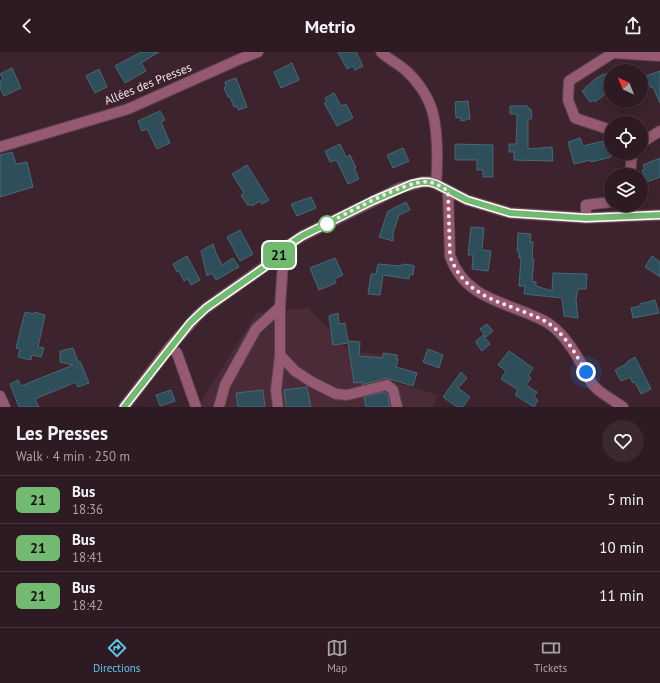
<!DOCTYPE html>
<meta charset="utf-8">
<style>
:root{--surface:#2e1a22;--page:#3a272f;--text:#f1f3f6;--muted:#a7a1a5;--line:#493840;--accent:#5bc8e6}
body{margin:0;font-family:"PT Sans",sans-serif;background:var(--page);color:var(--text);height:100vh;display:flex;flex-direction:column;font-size:15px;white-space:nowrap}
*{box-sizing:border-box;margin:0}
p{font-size:13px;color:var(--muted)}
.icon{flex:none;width:22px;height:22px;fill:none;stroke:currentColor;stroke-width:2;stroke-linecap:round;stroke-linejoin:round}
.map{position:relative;height:355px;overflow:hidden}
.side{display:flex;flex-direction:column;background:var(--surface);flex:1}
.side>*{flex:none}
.badge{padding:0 8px;border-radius:6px;font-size:14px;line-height:26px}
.needle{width:26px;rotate:317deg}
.tools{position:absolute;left:604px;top:12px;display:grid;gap:8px}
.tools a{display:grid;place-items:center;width:44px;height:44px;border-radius:50%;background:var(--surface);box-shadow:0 2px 10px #0003,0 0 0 1px var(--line);font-size:20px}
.you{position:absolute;width:20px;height:20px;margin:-10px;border:3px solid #fff;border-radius:50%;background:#1a73e8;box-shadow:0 0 0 6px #1a73e833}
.map>.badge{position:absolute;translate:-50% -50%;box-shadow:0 0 0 2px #fff}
.round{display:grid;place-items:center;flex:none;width:42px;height:42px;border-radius:21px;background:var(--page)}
.overview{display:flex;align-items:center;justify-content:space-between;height:68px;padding:0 16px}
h1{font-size:19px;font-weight:600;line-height:30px}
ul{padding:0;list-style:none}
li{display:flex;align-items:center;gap:12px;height:48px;padding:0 16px;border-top:1px solid var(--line)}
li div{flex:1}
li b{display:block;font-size:15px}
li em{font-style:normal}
li .badge{min-width:44px;font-weight:700;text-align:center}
header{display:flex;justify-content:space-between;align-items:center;height:52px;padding:0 16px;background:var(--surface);font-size:18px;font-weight:600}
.tabs{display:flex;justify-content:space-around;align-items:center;height:56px;border-top:1px solid var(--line);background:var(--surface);font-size:11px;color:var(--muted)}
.tabs a{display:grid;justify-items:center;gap:2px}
.tabs .selected{color:var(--accent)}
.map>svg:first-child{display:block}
</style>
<header><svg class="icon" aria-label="back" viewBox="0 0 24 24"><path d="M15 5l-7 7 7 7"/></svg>Metrio<svg class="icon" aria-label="share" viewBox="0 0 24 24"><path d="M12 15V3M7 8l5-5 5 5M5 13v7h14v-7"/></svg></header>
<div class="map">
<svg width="660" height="355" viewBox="0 0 660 355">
<rect width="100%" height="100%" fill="#3d232d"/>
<path fill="#4c2b38" d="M308,256l42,43 49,6 -8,24 47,14 -5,12h-236l60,-94z"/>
<g fill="#2e4f5a" stroke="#476974">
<path d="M141,0h18l-18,11 5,8 -21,12 -10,-17z"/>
<path d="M338,0h18l7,14 -8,4 -2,-4 -6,3z"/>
<path d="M292,11l7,17 -18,8 -7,-16z"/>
<path d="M12,16l9,20 -17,8 -4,-8v-7l3,-2 -3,-5z"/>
<path d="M99,17l8,18 -12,6 -9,-17z"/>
<path d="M660,19v32l-7,-16 -2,1 -5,-12z"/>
<path d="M608,21l3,5v12l-16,12 -2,-2 -3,2 -8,-11 3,-2v-1l9,-8 9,-6 1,1z"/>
<path d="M236,26l11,29 -9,3 -1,-4 -3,1 -4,-10h-2l-4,-9 2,-1 -1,-5z"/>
<path d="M334,41l7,13 5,-2 7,14 -16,8 -13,-23 3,-1 -2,-4z"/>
<path d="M468,49l2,18 -9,2 -1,-4 -4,1 -1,-16z"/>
<path d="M510,54h18v3h3l1,8 -1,2h-3v30l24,-2 1,14 -39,-1v-8h-5v-8h7l1,-25v-5h-7z"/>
<path d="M160,59l5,9 -4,2 9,21 -13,6 -10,-20 -5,2 -4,-10z"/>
<path d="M580,86l3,8 20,-5 1,5 7,-2v13l-20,5v-2l-17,4 -6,-22z"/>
<path d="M340,92l6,13 4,-2 6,13h-2l5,11 -11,5 -11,-23 -1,-1 -6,2 -5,-11z"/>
<path d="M455,92l38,1v32h-10v-7h-6v-10h-22z"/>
<path d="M403,96l6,13 -16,7 -6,-13z"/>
<path d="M12,100l4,12 11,-2 6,25 -33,10v-42z"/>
<path d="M660,106v19l-13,5 -5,-12 3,-1 -2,-4z"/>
<path d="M247,113l22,35 -7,4 -2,-3 -8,5 -2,-2 -2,2 -7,-11 3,-2 -12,-19z"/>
<path d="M311,145l5,11 -19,8 -6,-12z"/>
<path d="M406,150l4,8 -11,5 -6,18v8l-14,-4 9,-26z"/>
<path d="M471,175l13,1 -2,22 9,1 -3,20 -16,-2 1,-14h-5z"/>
<path d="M240,178l13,24 -13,7 -13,-24z"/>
<path d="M518,181l13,1 -1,8h3l-1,17h2l-2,22 4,1v4l16,5 1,-18 34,1 -1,15h-8l-2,10 2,19 -14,-2 -2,-18 -38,-4 1,-8h-6l2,-28h-2v-6l-2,-1z"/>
<path d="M213,192l3,9 6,12 11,-7 6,9 -23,13 -4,-7 -5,3 -6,-25z"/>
<path d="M187,204l13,24 -9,5 -3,-6 -4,2 -5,-10 -2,1 -4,-8z"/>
<path d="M652,204l8,6v15l-15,-10z"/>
<path d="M335,206l8,17 -9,4 2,4 -17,7 -9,-22z"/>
<path d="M378,212l23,2 1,-2 9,1 3,1 -1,9 -3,-1 -1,5 -26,-4 -3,20 -12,-1 3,-20h5z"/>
<path d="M655,248l4,13 -26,5 -2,-10 9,-2v-2z"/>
<path d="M25,260l9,2 1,-2 10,3 -7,32 6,1 -3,9 -9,-2 -1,5 -13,-3 2,-8 -4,-1z"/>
<path d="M338,261l1,11 6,-1 3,18 12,1 -1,14 24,2v-5l14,2 -1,4h2l-2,8 21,6 -4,13 -27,-8 -24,7v-3l-8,1 -6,-40 -15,2 -4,-29z"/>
<path d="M487,272l6,7 -7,6 -6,-8z"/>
<path d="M483,283l7,9 -8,7 -6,-8 1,-1 -1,-1z"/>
<path d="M73,296l5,14 2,-1 9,22 -11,4 -2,-5 -41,17 4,8h-20l-9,-23 8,-4 3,6 52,-21 -13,-3v-11z"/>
<path d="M428,297l15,6 -4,13 -16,-6z"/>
<path d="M509,299l24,17 -5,8 3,2 -5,7 11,7 -3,5 4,3 -4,7 -19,-12 3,-5 -17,-11 5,-8 -8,-6z"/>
<path d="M635,305l16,32 -10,5 -6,-12 -2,1 -3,-6 -9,4 -6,-11 13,-7 -1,-1z"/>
<path d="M461,320l6,6 -9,10 12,9 -7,10h-6l-14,-10z"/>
<path d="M307,335l4,20h-25l-2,-17z"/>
<path d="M171,338l4,11 -15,5 -4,-11z"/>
<path d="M263,338l2,17h-27l-2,-14z"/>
<path d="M385,340l2,2 3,13h-24l-2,-10z"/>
</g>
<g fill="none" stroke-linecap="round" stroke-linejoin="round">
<g stroke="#5b424b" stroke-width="12">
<g id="minor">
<path d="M381,0c7,7 16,11 23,17 11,9 22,24 27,38 7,19 7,56 5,77"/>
<path d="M611,78l-36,-12 -7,-18 1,-19 44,-28 47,3"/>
<path d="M641,91l19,-12"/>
<path d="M0,95l128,-38 112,-50 18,-7"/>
<path d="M630,123l2,-22"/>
<path d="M448,139l2,65c13,37 44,44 77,57 8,4 18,7 25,13 13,10 23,26 31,41 3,6 6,13 10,18 8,9 20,15 30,22"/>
<path d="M586,166v-13l25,-3"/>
<path d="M170,295l7,6 19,54"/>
<path d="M280,303l15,16 17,11 24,12 11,1 40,-10 6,5 4,17"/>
<path d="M0,344l5,11"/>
<path d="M124,355l46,-60 27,-31 9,-8 65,-46 19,-18 12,-8 98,-48 22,-6h7l7,2 31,16 43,13 76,5 74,-3"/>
<path d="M219,355l6,-22 31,-56 24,-22"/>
<path d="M278,355l-2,-17 4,-35v-48l3,-44 -3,-10"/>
</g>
</g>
<use href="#minor" stroke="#955a71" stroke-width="10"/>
</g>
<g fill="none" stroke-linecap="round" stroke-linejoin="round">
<g stroke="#fff" stroke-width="9">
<path id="line" d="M124,355l66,-84 16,-15 66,-46 18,-18 12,-8 70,-35 40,-17 10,-2h7l7,2 31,16 43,13 76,5 74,-3"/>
</g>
<use href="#line" stroke="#72ba6f" stroke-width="6"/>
<path stroke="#f7e5eb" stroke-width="4" stroke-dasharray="0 7.2" d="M327,172l-7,3c23,-11 87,-48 108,-45 8,1 14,5 20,9l2,65c13,37 44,44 77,57 9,4 18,7 25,13 15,12 25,30 34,46"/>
</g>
<circle fill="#fff" stroke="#72ba6f" stroke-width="2" cx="327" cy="172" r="8"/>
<g text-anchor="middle" stroke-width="4" stroke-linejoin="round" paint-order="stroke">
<g font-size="12" fill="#f7e5eb" stroke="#3d232d">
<text transform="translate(148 32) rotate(-22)" y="4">Allées des Presses</text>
</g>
</g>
</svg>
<div class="tools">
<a><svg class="needle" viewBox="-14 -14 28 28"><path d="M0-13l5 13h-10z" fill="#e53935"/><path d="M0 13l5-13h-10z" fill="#a7a1a5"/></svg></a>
<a><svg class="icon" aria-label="locate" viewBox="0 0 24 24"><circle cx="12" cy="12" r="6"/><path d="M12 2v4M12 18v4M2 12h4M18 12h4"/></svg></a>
<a><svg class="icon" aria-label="layers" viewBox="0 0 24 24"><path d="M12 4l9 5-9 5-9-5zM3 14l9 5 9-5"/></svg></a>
</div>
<div class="you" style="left:586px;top:320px"></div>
<b class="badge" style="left:279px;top:203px;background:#72ba6f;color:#111">21</b>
</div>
<section class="side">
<div class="overview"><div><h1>Les Presses</h1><p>Walk · 4 min · 250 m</p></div><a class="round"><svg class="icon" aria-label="heart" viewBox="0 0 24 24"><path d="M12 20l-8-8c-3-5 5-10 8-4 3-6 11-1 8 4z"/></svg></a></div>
<ul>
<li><span class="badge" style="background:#72ba6f;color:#111">21</span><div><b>Bus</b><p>18:36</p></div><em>5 min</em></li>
<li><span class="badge" style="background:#72ba6f;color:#111">21</span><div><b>Bus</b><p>18:41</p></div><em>10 min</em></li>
<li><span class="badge" style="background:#72ba6f;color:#111">21</span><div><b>Bus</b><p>18:42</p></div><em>11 min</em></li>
</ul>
</section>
<nav class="tabs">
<a class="selected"><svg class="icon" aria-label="directions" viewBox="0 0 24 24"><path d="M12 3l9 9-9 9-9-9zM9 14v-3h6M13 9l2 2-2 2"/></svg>Directions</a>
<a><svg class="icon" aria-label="map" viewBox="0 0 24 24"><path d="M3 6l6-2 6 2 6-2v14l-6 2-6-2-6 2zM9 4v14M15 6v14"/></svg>Map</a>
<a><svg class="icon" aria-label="tickets" viewBox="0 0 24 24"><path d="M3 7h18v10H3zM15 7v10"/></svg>Tickets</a>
</nav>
